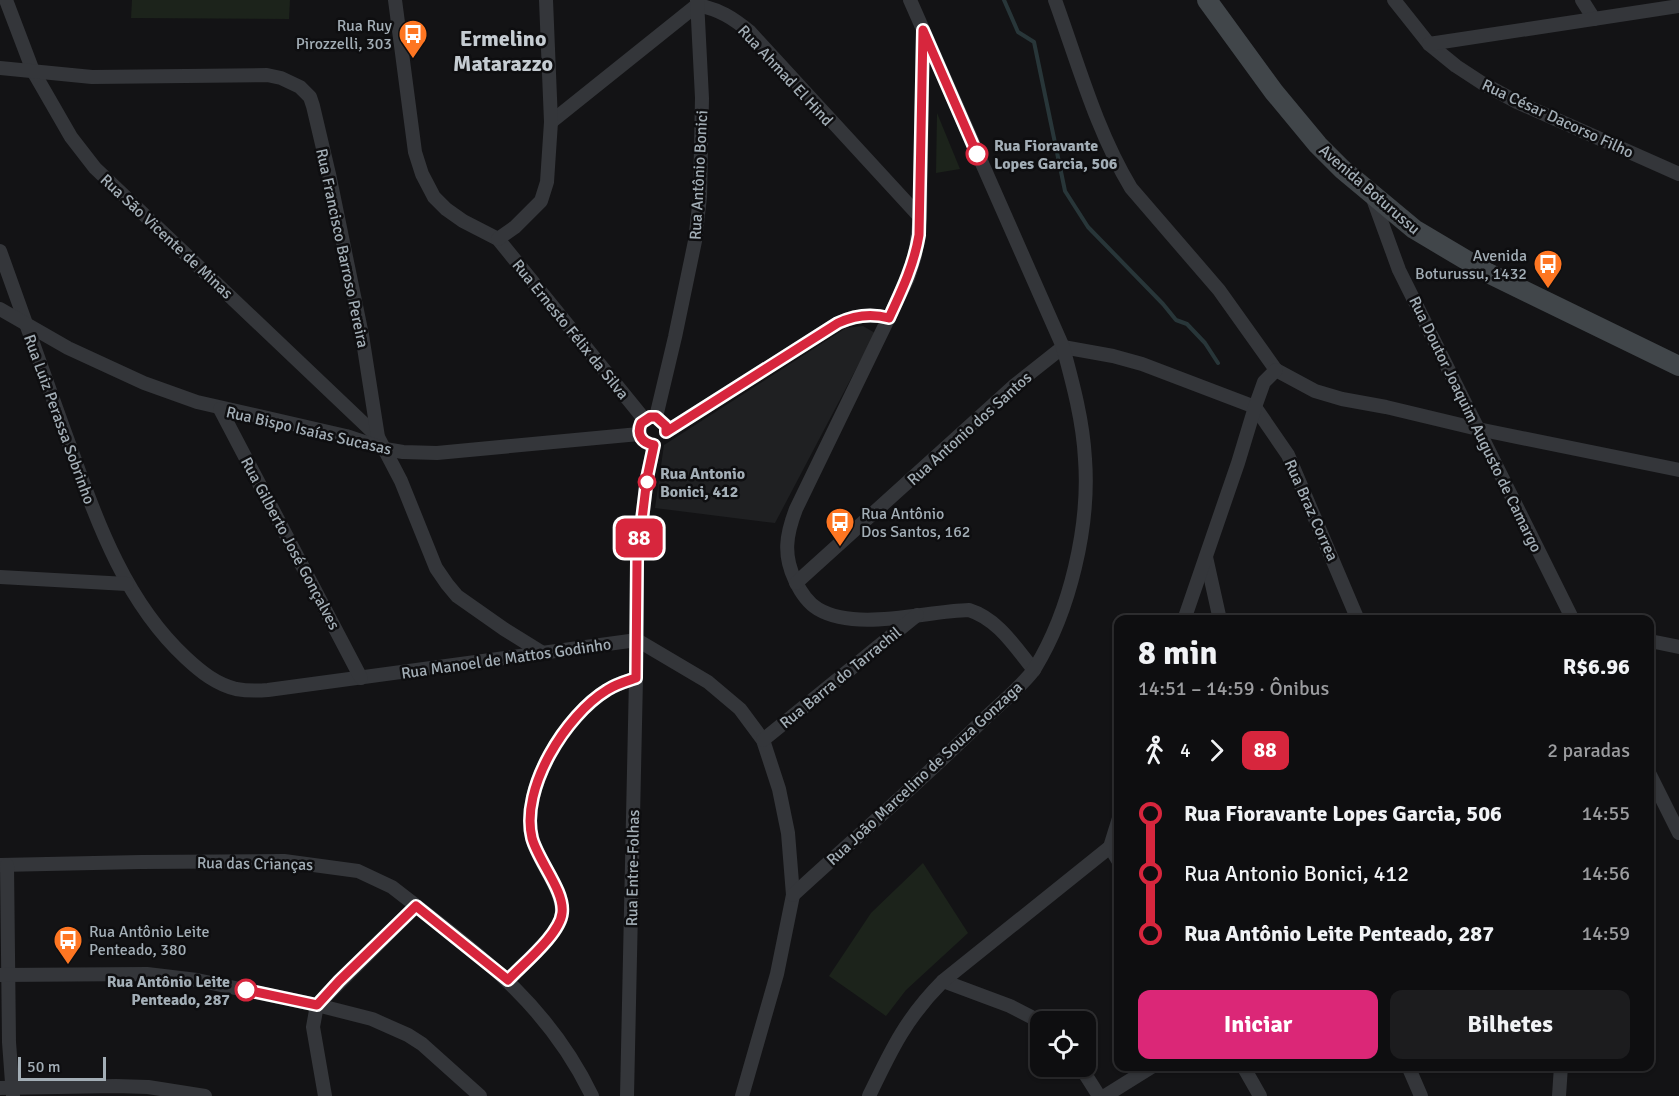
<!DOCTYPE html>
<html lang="pt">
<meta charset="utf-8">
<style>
:root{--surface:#0e0e10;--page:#1c1c1e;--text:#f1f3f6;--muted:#9b9c9f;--line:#2e2e30;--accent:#db2777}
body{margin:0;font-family:Signika,sans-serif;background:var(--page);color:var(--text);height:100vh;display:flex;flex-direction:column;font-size:22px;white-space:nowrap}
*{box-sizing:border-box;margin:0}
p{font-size:20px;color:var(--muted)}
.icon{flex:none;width:33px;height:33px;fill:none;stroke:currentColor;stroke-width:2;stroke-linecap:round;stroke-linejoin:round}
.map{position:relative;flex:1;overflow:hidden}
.details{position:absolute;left:1114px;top:615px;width:540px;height:456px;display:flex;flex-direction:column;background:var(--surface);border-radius:12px;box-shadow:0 2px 4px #0004,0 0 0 2px var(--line)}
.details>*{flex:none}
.badge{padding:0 12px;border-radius:9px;font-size:21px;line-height:39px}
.controls{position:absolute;left:1030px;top:1011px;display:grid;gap:12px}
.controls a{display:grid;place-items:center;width:66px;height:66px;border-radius:12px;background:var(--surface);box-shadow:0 2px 4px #0004,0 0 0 2px var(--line);font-size:30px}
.scale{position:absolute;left:18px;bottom:15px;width:88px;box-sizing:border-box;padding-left:6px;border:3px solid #a3aeb6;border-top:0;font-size:16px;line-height:21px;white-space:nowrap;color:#a3aeb6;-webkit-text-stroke:4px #0e0e10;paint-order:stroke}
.map>.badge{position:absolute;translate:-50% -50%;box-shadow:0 0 0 3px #fff}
.legs{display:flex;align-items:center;gap:9px;height:66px;padding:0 24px;font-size:20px}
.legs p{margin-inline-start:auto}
.headline{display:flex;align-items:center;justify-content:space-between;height:102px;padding:0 24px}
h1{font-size:33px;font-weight:700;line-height:45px}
.button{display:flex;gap:12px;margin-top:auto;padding:12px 24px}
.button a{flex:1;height:69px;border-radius:12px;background:var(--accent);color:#fff;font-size:24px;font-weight:700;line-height:69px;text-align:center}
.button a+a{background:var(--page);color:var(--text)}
ul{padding:0 24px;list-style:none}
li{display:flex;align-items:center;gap:21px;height:60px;font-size:22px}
li i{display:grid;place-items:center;width:9px;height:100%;margin:0 8px;background:currentColor}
li i::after{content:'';width:15px;height:15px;margin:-8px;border:4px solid;border-radius:50%;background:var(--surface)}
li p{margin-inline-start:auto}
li:first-child i{background:linear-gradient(#0000 50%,currentColor 0)}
li:last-child i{background:linear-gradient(currentColor 50%,#0000 0)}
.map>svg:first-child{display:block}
</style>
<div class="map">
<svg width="1679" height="1096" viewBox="0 0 1679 1096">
<rect width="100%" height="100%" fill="#131315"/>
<path fill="#1f2022" d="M863,326l12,7 -100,190 -120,-15 9,-63 182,-117z"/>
<g fill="#1c231b">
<path d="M132,0h158l-1,19 -158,-1z"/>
<path d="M937,113l23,56 -24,4z"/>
<path d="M923,863l45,70 -62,57 -20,26 -57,-40 42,-63z"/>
</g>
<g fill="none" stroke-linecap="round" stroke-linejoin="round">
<path stroke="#283639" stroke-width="4" d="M1004,0l14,32 16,10 31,149 23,36 75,77 13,16 11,4 18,19 13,20"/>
<g stroke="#34363a" stroke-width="14">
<path d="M6,0l27,71 38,66 24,31 283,269"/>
<path d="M395,0l20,152 7,22 12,23 12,12 17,12 35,18 146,180"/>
<path d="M1055,0c23,63 41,130 76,188l88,102 57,80"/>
<path d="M1394,0l35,44 27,22 26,17 35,19 162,72"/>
<path d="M1582,0l12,19"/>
<path d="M923,35l-3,182 -5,39 -7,22 -112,231c-10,26 -13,46 -1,71 5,11 13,23 23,29 39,23 107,2 151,1 29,9 46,37 65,60"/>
<path d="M1429,44l250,-38"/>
<path d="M0,68l92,9 175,-2 14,3 19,9 10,10 3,9 16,68 33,161 16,102 23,44 35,87 11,16 10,12 47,33 37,23"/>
<path d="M551,122l146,-117c22,4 36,13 53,27l170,185"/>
<path d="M1372,196l27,74 174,350"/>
<path d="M498,239l17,-12 26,-26 6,-19 4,-60 -5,-122"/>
<path d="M0,251c21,58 42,117 63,176 30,82 57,170 123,231 15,14 30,26 50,31 11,2 21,2 32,1l369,-50 71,42 32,27 23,31 16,49 9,44 5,62 -16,79 -35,122"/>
<path d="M0,309l68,39 76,35 53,19 149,34 39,13 18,3 34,1 202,-19"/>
<path d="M1063,347l50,9 29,8 113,43 33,48 70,165"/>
<path d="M1276,370l39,21 27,8 44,8 92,22 201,41"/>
<path d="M220,409l141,269"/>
<path d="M656,417l19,-80 20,-96 5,-44 2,-99 -5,-98"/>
<path d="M666,432l172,-109c17,-8 33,-10 51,-5"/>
<path d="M1206,557l14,63"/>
<path d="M0,577l127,7"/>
<path d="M796,583l219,-198 48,-38"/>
<path d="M1184,620l54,-157 17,-56 9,-25 12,-12"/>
<path d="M1650,641l29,6"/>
<path d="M763,740l154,-125"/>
<path d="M1650,775l29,58"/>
<path d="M1110,847l9,15"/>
<path d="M0,865l141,-3 143,-1 74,10 34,16c81,63 154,113 200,209"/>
<path d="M7,865l2,177 4,54"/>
<path d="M793,895c62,-57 127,-113 187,-172 14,-14 45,-39 55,-55 35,-57 55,-142 50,-209 -2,-38 -12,-75 -22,-112l-153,-347"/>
<path d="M0,975l147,-1 50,6 120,25 55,14 36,16 14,9 58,52"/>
<path d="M508,980c13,-14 50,-46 53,-62 6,-25 -23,-55 -29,-80 -12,-49 34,-123 75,-148 9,-6 20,-9 29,-12"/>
<path d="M943,981l67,25 31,16"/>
<path d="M1080,1066l19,30"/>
<path d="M1243,1066l17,30"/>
<path d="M1408,1066l13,30"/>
<path d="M0,1088l116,-2 32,1 57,9"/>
<path d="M325,1096l-12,-69 4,-22 99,-99"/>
<path d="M627,1096l9,-418 1,-117 10,-83 7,-33"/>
<path d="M869,1096c22,-46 37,-78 74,-115l167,-134 9,-29"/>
<path d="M1105,1096l48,-30"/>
<path d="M1559,1096l2,-30"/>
</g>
<path stroke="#41464a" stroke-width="20" d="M1207,0l67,92 44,53 24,24 72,60 74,44 191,93"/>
</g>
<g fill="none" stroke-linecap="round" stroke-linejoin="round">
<g stroke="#fff" stroke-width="14">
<path id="line-1" d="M246,990l71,15 22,-24 77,-75 92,74c15,-16 52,-46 54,-67 3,-22 -24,-52 -30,-75 -12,-50 34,-123 75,-148 9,-6 20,-9 29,-12l1,-117 10,-83 7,-33c-12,-2 -18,-10 -13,-22l9,-6h6l10,9v6l172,-109c17,-8 33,-10 51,-5 13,-28 25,-53 30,-83l4,-205 54,124"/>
</g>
<use href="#line-1" stroke="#d7263d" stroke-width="9"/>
</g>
<defs>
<g id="bus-pin" transform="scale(1.5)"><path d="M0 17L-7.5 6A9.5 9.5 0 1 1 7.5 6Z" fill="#fe7622" stroke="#0e0e10"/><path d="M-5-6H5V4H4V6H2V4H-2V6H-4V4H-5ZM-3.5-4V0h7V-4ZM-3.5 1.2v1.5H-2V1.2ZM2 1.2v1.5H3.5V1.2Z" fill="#fff"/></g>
</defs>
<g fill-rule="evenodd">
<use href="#bus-pin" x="413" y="34"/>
<use href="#bus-pin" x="1548" y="264"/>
<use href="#bus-pin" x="840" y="522"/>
<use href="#bus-pin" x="68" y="940"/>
</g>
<g fill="#fff" stroke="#d7263d" stroke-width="3">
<circle cx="977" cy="154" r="10"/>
<circle cx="647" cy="482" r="8"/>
<circle cx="246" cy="990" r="10"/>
</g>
<g text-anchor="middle" stroke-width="5" stroke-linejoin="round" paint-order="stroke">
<g font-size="16" fill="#a3aeb6" stroke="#0e0e10" text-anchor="end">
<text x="392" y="31">Rua Ruy<tspan x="392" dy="18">Pirozzelli, 303</tspan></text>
<text x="1527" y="261">Avenida<tspan x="1527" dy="18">Boturussu, 1432</tspan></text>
<text x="861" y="519" text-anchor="start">Rua Antônio<tspan x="861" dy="18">Dos Santos, 162</tspan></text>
<text x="89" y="937" text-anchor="start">Rua Antônio Leite<tspan x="89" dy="18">Penteado, 380</tspan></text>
</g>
<g font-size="16" fill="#a3aeb6" stroke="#0e0e10">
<text transform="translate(786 75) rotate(47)" y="6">Rua Ahmad El Hind</text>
<text transform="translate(1558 118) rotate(25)" y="6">Rua César Dacorso Filho</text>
<text transform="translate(698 175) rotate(-87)" y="6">Rua Antônio Bonici</text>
<text transform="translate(1370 189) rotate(41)" y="6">Avenida Boturussu</text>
<text transform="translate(167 236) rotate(43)" y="6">Rua São Vicente de Minas</text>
<text transform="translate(343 248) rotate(78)" y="6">Rua Francisco Barroso Pereira</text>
<text transform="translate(571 329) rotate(51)" y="6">Rua Ernesto Félix da Silva</text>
<text transform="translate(60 419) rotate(70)" y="6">Rua Luiz Perassa Sobrinho</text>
<text transform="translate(1476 424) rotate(64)" y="6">Rua Doutor Joaquim Augusto de Camargo</text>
<text transform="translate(969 428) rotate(-42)" y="6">Rua Antonio dos Santos</text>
<text transform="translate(309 430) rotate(13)" y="6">Rua Bispo Isaías Sucasas</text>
<text transform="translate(1312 510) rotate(66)" y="6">Rua Braz Correa</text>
<text transform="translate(291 543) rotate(62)" y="6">Rua Gilberto José Gonçalves</text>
<text transform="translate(506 658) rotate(-8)" y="6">Rua Manoel de Mattos Godinho</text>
<text transform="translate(840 677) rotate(-39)" y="6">Rua Barra do Tarrachil</text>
<text transform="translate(924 773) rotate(-43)" y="6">Rua João Marcelino de Souza Gonzaga</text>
<text transform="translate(255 863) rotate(1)" y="6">Rua das Crianças</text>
<text transform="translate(632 868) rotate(-89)" y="6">Rua Entre-Folhas</text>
</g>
<g font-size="16" font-weight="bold" fill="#a3aeb6" stroke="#0e0e10" text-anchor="start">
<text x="994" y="151">Rua Fioravante<tspan x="994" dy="18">Lopes Garcia, 506</tspan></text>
<text x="660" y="479">Rua Antonio<tspan x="660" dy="18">Bonici, 412</tspan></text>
<text x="230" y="987" text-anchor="end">Rua Antônio Leite<tspan x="230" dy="18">Penteado, 287</tspan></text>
</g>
<g font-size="22" font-weight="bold" fill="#c5ccd2" stroke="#0e0e10">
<text x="503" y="46">Ermelino<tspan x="503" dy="25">Matarazzo</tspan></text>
</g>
</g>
</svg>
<div class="controls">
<a><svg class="icon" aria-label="locate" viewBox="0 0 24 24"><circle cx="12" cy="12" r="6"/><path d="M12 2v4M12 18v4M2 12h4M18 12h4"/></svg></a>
</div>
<div class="scale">50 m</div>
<b class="badge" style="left:639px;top:538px;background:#d7263d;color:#fff">88</b>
<section class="details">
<div class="headline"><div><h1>8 min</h1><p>14:51 – 14:59 · Ônibus</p></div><b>R$6.96</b></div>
<div class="legs"><svg class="icon" aria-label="walk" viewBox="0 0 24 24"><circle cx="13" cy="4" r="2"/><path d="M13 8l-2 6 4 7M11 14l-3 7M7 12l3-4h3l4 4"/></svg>4<svg class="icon" aria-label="forward" viewBox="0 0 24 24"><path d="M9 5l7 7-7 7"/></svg><b class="badge" style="background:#d7263d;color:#fff">88</b><p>2 paradas</p></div>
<ul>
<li><i style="color:#d7263d"></i><b>Rua Fioravante Lopes Garcia, 506</b><p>14:55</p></li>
<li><i style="color:#d7263d"></i><span>Rua Antonio Bonici, 412</span><p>14:56</p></li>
<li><i style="color:#d7263d"></i><b>Rua Antônio Leite Penteado, 287</b><p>14:59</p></li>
</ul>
<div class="button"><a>Iniciar</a><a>Bilhetes</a></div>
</section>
</div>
